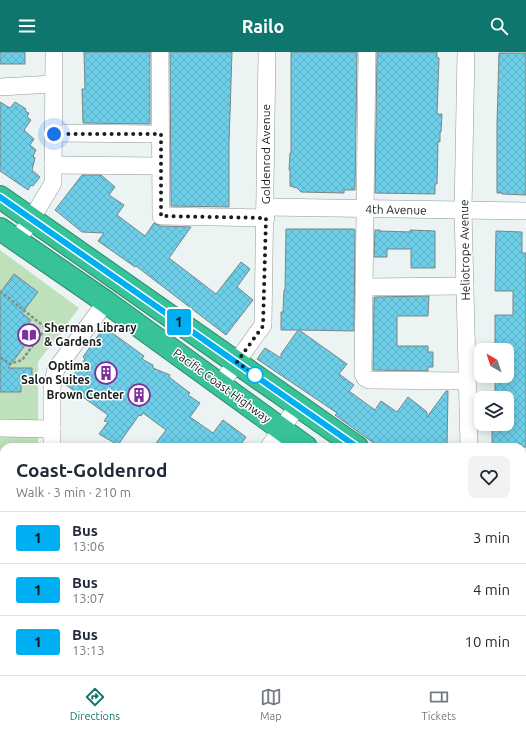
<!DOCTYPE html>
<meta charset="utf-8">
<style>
:root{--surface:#fff;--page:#f2f2f3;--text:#1f2937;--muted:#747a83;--line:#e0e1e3;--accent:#0f766e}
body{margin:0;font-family:Ubuntu,sans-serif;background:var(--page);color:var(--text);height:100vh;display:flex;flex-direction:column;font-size:15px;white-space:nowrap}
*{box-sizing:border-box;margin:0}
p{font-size:13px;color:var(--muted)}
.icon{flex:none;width:22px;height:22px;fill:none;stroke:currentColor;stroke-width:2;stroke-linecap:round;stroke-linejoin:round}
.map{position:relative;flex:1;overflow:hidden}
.drawer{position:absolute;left:0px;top:391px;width:526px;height:232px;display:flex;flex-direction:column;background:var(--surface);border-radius:12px 12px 0 0;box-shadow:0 2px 10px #0003}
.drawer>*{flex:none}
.badge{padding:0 8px;border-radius:3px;font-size:14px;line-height:26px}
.needle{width:26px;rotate:321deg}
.tools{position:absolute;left:474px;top:291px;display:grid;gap:8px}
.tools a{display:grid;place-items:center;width:40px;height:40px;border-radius:8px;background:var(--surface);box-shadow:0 2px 10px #0003;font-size:20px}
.you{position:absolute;width:20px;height:20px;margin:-10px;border:3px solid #fff;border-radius:50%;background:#1a73e8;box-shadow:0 0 0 6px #1a73e833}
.map>.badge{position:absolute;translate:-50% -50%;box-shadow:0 0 0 2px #fff}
.round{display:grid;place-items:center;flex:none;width:42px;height:42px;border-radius:8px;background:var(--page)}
.overview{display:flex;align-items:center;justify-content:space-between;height:68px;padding:0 16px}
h1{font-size:19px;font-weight:700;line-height:30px}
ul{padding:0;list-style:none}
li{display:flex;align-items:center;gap:12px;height:52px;padding:0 16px;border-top:1px solid var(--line)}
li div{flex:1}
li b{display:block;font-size:15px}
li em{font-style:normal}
li .badge{min-width:44px;font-weight:700;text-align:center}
header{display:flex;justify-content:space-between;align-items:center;height:52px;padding:0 16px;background:var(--accent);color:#fff;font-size:18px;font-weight:700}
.dock{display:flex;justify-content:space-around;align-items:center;height:56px;border-top:1px solid var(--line);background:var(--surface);font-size:11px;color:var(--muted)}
.dock a{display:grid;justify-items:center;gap:2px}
.dock .current{color:var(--accent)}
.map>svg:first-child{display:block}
</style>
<header><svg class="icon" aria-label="menu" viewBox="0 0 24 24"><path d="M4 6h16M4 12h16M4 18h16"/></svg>Railo<svg class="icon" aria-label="search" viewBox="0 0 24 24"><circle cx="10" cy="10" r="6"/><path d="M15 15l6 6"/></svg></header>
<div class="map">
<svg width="526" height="623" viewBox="0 0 526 623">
<defs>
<pattern id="building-cross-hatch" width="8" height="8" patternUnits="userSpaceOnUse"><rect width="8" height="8" fill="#6ccee7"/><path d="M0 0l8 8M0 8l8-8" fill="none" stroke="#5db0c6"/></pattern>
</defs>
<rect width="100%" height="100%" fill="#ebf4f3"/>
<path fill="#bee1bc" d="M0,198l79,58 -41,54v85h-34v3h-4z"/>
<g fill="url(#building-cross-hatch)" stroke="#7c8486">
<rect x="0" y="0" width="25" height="12"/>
<path d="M84,0h66v72l-67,-1 -1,-34h3z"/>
<path d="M170,0h62l-3,91v64l-58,-1z"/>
<path d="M291,0h66l-2,138h-11v3l-43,-1 -4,-4 -7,-2v-16h-1l1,-17h1z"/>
<path d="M377,0h60v6h2l-2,56h5l-1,18h-1v10l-2,-1 -1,43h-2v10l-60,-1z"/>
<path d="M499,1h27v142l-24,-1 1,-1h-6v-70z"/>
<path d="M0,50l10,6 5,-6 11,7 -1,2 4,2 -2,4 4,3 -7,10 10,9 -4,6 6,5 -3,6 2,2 -3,12 8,7 -7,9 -2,-1 -3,5 -28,-19z"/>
<path d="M82,123h19l14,12 -6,8 15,10 -7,10 28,21 9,-13 7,3 30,1 -22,31 47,36 25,-32 9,7 -13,18 16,13 -27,35 -90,-69 -1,1 -37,-26 6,-8 -22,-1 -27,-22z"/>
<path d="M286,177h68l1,1 -1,101 -55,-1 48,34 -8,10 15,11 -5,6 26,19 6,-9 16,11 11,-15 19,15v5l19,-26h2l-1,56h-68l-44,-32 2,-2 -80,-54 8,-11 16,10v-4l17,-24h-17v-18h2l1,-22h1z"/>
<path d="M375,178h5v1l30,1v-2l25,1v37h-24v-19h-24v8h-13z"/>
<path d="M496,179l26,1v21h4v194h-34v-23h15v-26h-12v-22h12v-26h-12v-35h18v-24h-18z"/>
<path d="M14,222l24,18 -16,21 9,7 -7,10 8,6 -24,32h24v12l-11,1v11h-21v-99z"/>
<path d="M429,244l-1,20h-31v30h31v6h5v15h-5v4l-55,-1 1,-73z"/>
<path d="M104,275l40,29 -2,3 11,6v3l17,7 -1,2 21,16 -2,2 12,8 -10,14 23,16 10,-13 23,17 -7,10h-86l13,-17 -23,-17 -2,3 -2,-1 -21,30 -19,-11 9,-12 -4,-1 4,-6 -42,-30 19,-26 -2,-2z"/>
</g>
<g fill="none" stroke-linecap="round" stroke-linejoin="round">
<g stroke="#919a99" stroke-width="18">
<g id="minor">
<path d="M160,0l1,164 105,2"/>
<path d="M367,0l-4,322 2,4 4,2 98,1"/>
<path d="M466,0l-3,159 6,236"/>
<path d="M0,35l53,-3"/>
<path d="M54,81l107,1"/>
<path d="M53,113l108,1"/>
<path d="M266,155l260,4"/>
<path d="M17,189l14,-21 22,-37 1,-131"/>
<path d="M364,235l101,-1"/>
<path d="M220,333l43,-60 4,-273"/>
<path d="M0,376l52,1"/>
<path d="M52,395v-60l4,-18 50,-67"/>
<path d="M269,395l29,-42"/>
<path d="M0,417h4"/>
<path d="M522,424h4"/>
<path d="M383,619v4"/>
<path d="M49,623v-4"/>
<path d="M154,623v-4"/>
<path d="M257,623v-4"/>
<path d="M360,623v-4"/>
<path d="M423,623v-4"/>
<path d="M461,623v-4"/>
</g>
</g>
<g stroke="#2e886c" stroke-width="24">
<g id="highway">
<path d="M0,145l357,250"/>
<path d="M0,177l106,73 200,145"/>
<path d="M522,513l4,3"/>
<path d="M522,550l4,3"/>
</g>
</g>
<path stroke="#878d8c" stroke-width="2.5" stroke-dasharray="3 2" stroke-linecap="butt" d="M0,239l46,37 -24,32 -12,4 -10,-7"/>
<use href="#minor" stroke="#fff" stroke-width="17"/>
<use href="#highway" stroke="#38c297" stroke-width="22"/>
</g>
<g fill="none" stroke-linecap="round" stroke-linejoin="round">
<g stroke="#fff" stroke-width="9">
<path id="line" d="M0,145l357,250"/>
</g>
<use href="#line" stroke="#00aff2" stroke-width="6"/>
<path stroke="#1a1d1d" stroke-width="4" stroke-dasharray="0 7.2" d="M54,82h107v82l105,2 -3,108 -26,36 18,13"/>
</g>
<defs>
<g id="library-ring" transform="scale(1.15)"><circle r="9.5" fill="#fff" stroke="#7d2fa0" stroke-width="1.5"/><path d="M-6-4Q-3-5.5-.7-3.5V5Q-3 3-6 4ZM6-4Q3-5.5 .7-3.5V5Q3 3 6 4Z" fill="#7d2fa0"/></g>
<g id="building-ring" transform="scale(1.15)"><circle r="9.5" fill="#fff" stroke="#7d2fa0" stroke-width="1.5"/><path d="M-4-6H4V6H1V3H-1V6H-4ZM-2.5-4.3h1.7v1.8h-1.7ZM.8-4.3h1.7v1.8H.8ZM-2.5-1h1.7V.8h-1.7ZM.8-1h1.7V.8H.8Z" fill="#7d2fa0"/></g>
</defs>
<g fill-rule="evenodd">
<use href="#library-ring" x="29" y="283"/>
<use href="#building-ring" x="106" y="321"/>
<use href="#building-ring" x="139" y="343"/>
</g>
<circle fill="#fff" stroke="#00aff2" stroke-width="2" cx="255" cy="323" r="8"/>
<g text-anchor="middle" stroke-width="3" stroke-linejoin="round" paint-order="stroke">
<g font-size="12" fill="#1a1d1d" stroke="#fff">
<text transform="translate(266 102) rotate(-90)" y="4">Goldenrod Avenue</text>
<text transform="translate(396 158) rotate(1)" y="4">4th Avenue</text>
<text transform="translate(465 198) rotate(-91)" y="4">Heliotrope Avenue</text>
<text transform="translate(222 334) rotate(36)" y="4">Pacific Coast Highway</text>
</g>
<g font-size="12" font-weight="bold" fill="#1a1d1d" stroke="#fff" text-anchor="end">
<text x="44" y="280" text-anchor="start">Sherman Library<tspan x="44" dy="14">&amp; Gardens</tspan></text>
<text x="90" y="318">Optima<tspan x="90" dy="14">Salon Suites</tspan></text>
<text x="124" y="347">Brown Center</text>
</g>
</g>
</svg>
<div class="tools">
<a><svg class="needle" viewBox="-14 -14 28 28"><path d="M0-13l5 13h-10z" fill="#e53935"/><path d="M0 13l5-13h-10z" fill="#747a83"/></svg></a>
<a><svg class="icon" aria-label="layers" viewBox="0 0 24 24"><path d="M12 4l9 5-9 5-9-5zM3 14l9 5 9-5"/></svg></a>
</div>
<div class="you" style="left:54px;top:82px"></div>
<b class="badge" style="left:179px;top:270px;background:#00aff2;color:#111">1</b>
<section class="drawer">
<div class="overview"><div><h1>Coast-Goldenrod</h1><p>Walk · 3 min · 210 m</p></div><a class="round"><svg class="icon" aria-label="heart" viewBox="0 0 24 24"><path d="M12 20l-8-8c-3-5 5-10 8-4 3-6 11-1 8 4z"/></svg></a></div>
<ul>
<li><span class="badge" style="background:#00aff2;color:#111">1</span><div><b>Bus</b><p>13:06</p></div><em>3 min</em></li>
<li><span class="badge" style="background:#00aff2;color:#111">1</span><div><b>Bus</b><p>13:07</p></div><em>4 min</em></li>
<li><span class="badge" style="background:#00aff2;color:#111">1</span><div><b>Bus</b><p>13:13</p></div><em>10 min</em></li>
</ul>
</section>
</div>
<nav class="dock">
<a class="current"><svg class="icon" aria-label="directions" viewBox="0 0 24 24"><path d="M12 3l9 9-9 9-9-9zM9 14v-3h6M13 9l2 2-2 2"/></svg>Directions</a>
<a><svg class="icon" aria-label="map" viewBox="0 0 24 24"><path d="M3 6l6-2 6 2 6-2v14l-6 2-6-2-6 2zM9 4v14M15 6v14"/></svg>Map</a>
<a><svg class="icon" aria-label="tickets" viewBox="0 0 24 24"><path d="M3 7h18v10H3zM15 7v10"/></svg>Tickets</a>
</nav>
